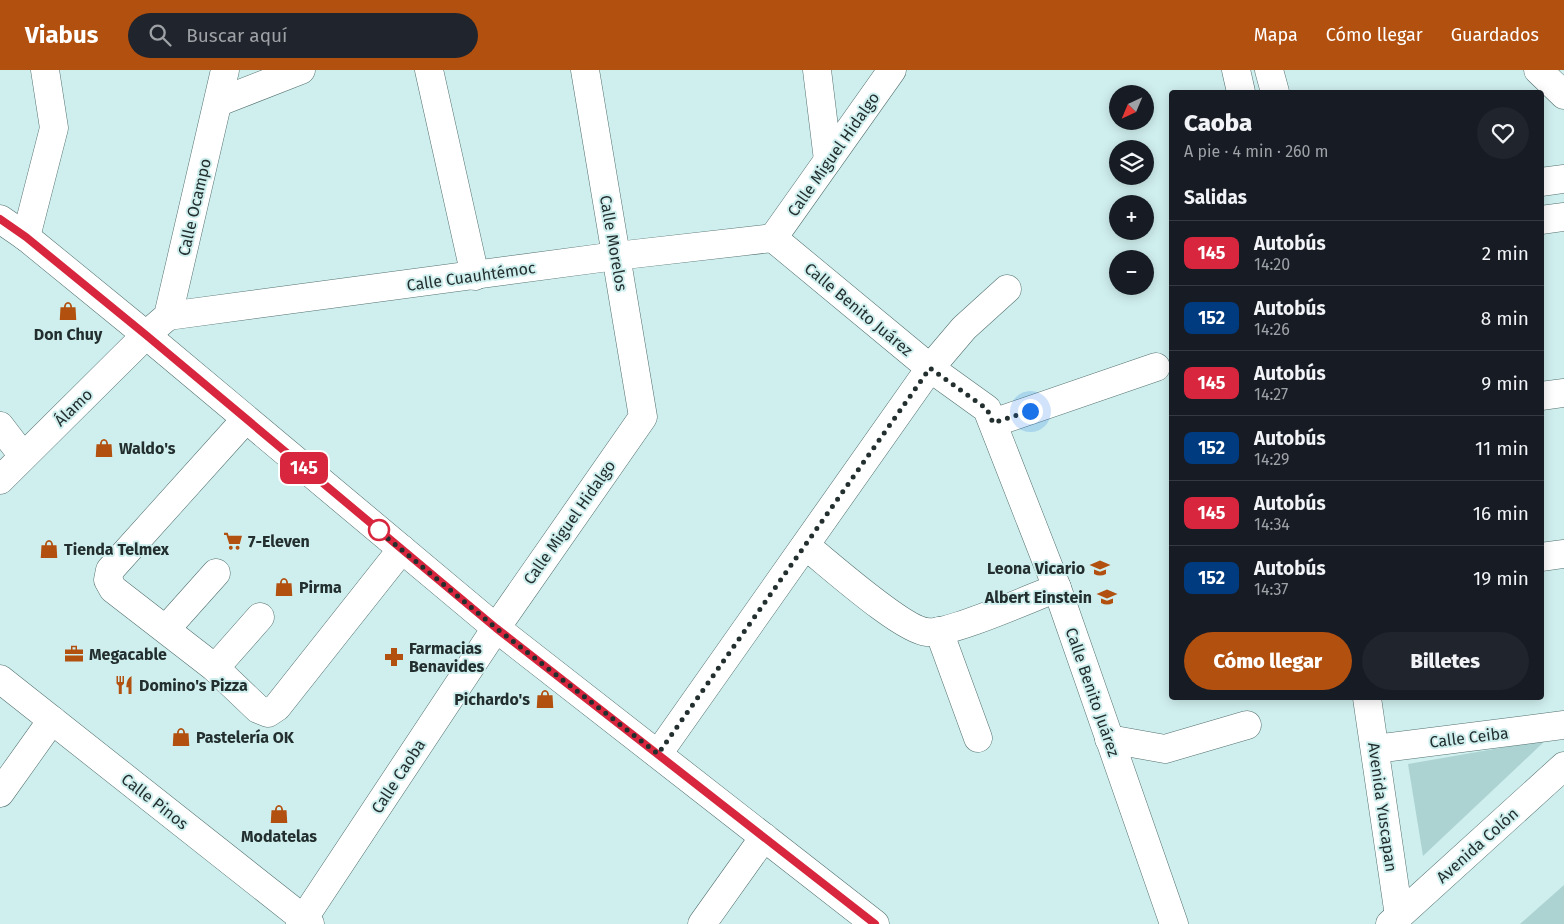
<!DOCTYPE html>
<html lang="es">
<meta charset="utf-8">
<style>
:root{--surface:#171b24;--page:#20242c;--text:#f1f3f6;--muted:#9ea1a6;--line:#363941;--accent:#b2500f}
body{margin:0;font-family:"Fira Sans",sans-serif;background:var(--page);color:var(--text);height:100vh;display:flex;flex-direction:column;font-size:19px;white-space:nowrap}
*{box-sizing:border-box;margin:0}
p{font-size:16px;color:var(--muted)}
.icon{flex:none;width:28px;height:28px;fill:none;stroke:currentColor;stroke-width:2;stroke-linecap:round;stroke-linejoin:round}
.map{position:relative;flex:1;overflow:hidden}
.side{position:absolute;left:1169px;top:20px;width:375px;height:610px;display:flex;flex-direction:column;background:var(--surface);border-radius:5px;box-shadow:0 2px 12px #0003}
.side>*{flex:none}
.badge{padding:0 10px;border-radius:8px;font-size:18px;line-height:32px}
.needle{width:32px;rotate:224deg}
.tools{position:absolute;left:1109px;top:15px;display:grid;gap:10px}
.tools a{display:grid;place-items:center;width:45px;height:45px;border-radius:50%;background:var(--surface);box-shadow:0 2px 12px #0003;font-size:25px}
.you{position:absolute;width:25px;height:25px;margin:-12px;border:4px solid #fff;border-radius:50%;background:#1a73e8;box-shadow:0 0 0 8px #1a73e833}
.map>.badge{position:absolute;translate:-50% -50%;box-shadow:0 0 0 2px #fff}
h2{padding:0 15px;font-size:19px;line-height:45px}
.round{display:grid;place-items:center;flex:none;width:52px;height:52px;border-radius:26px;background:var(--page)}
.head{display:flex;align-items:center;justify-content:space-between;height:85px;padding:0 15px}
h1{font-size:24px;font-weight:800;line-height:38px}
.cta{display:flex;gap:10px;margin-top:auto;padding:10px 15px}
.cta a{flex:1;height:58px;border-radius:30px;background:var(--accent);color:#fff;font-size:20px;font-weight:800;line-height:58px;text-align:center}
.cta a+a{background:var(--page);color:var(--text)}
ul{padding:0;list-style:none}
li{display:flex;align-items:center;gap:15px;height:65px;padding:0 15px;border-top:1px solid var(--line)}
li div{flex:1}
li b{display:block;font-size:19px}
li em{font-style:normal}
li .badge{min-width:55px;font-weight:700;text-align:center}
header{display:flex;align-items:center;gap:30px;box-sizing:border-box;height:70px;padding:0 25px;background:var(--accent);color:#fff}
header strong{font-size:24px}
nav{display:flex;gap:28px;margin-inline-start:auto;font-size:18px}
.search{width:350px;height:45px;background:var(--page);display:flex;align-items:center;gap:12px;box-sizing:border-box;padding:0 18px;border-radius:28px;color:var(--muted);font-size:19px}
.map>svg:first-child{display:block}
</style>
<header>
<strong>Viabus</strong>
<div class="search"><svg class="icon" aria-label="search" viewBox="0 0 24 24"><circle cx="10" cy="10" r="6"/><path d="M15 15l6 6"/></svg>Buscar aquí</div>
<nav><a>Mapa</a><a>Cómo llegar</a><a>Guardados</a></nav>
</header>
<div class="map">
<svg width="1564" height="854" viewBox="0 0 1564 854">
<rect width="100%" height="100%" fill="#cfefee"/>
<g fill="#acd3d2">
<path d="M1546,670l-123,116 -15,-92z"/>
<path d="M1564,815v39h-44z"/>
</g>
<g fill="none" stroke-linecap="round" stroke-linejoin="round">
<g stroke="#53706f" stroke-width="29">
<g id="minor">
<path d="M429,0l46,206"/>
<path d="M817,0l11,90"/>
<path d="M1236,0l5,22"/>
<path d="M1269,0l6,22"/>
<path d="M1538,0l26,25"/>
<path d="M219,32l82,-32"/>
<path d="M1541,112l23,-3"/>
<path d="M1541,150l23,-3"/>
<path d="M26,167l28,-109 -9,-58"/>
<path d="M773,168l157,130 57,41 70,179 117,336"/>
<path d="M773,168l119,-168"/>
<path d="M168,246l448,-60 157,-18"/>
<path d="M1541,326l23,-3"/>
<path d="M245,350l-135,150 -2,10 5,9 102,79 43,41 10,4 9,-6 125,-158"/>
<path d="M993,353l163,-56"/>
<path d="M0,356l23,30"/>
<path d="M0,410l146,-145 22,-19 57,-246"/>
<path d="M806,476c23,18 96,84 121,86 21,3 104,-34 130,-44"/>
<path d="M1541,487l23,-3"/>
<path d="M166,559l50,-56"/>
<path d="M939,561l39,107"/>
<path d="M215,598l45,-51"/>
<path d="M0,609l310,245"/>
<path d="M1367,628l32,218"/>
<path d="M1109,669l56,10 82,-24"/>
<path d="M1375,679l189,-24"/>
<path d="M658,684l272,-386 34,-40 43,-39"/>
<path d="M0,723l52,-73"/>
<path d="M300,854l196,-296 147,-211 -58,-347"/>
<path d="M702,854l62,-87"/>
<path d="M1390,854l174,-158"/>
</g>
</g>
<g stroke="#53706f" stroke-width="29">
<path id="major" d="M0,149l26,18 120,98 350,293 379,296"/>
</g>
<use href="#minor" stroke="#fff" stroke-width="28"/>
<use href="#major" stroke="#fff" stroke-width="28"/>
</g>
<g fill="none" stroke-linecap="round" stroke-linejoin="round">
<g stroke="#fff" stroke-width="11">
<path id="line" d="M0,149l26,18 120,98 350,293 379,296"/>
</g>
<use href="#line" stroke="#d7263d" stroke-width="8"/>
<path stroke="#232f2f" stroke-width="5" stroke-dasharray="0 9" d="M379,460l-6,-4 123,102 162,126 272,-386 57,41 6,14 37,-12"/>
</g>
<defs>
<g id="shop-bare" transform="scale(1.5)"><path d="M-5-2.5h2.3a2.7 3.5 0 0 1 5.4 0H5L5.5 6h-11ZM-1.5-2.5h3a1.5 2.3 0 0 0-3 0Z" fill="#b2500f" stroke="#cfefee" stroke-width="2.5" paint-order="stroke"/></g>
<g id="supermarket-bare" transform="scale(1.5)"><path d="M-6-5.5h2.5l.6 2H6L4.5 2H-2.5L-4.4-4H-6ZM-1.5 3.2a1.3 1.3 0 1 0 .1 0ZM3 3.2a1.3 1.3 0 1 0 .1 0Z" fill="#b2500f" stroke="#cfefee" stroke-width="2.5" paint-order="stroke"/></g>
<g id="school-bare" transform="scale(1.5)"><path d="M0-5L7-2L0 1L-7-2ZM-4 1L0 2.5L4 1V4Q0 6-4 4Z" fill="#b2500f" stroke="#cfefee" stroke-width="2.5" paint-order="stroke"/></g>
<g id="office-bare" transform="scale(1.5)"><path d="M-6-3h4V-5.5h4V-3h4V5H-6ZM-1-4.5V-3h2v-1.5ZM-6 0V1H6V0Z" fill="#b2500f" stroke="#cfefee" stroke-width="2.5" paint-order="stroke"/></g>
<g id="pharmacy-bare" transform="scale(1.5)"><path d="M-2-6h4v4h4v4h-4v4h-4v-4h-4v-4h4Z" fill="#b2500f" stroke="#cfefee" stroke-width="2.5" paint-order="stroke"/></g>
<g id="restaurant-bare" transform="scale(1.5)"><path d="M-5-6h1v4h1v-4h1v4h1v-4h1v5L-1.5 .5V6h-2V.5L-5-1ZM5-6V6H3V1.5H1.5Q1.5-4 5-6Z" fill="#b2500f" stroke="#cfefee" stroke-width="2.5" paint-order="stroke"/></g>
</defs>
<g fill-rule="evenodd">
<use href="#shop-bare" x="68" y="241"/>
<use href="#shop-bare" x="104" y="378"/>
<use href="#supermarket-bare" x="233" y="471"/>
<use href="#shop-bare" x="49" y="479"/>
<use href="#school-bare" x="1100" y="498"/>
<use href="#shop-bare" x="284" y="517"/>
<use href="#school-bare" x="1107" y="527"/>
<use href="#office-bare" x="74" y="584"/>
<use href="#pharmacy-bare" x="394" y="587"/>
<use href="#restaurant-bare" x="124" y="615"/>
<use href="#shop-bare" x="545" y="629"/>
<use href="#shop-bare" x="181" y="667"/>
<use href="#shop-bare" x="279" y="744"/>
</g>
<circle fill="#fff" stroke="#d7263d" stroke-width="2.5" cx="379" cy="460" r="10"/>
<g text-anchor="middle" stroke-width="4" stroke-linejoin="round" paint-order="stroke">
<g font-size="16" fill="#232f2f" stroke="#cfefee">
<text transform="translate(833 84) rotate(-55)" y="6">Calle Miguel Hidalgo</text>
<text transform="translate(194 137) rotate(-77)" y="6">Calle Ocampo</text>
<text transform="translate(614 173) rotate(80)" y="6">Calle Morelos</text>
<text transform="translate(471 206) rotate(-8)" y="6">Calle Cuauhtémoc</text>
<text transform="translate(859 239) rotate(40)" y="6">Calle Benito Juárez</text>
<text transform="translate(73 337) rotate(-44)" y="6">Álamo</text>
<text transform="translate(569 452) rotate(-55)" y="6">Calle Miguel Hidalgo</text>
<text transform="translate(1093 622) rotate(71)" y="6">Calle Benito Juárez</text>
<text transform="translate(1469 667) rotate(-7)" y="6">Calle Ceiba</text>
<text transform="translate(398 706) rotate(-57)" y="6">Calle Caoba</text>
<text transform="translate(155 731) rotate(38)" y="6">Calle Pinos</text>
<text transform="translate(1383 737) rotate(82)" y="6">Avenida Yuscapan</text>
<text transform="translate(1477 775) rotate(-42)" y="6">Avenida Colón</text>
</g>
<g font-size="16" font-weight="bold" fill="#232f2f" stroke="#cfefee" text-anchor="start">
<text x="68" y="270" text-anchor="middle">Don Chuy</text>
<text x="119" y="384">Waldo's</text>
<text x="248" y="477">7-Eleven</text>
<text x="64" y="485">Tienda Telmex</text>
<text x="1085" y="504" text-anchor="end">Leona Vicario</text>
<text x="299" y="523">Pirma</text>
<text x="1092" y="533" text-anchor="end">Albert Einstein</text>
<text x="409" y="584">Farmacias<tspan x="409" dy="18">Benavides</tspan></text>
<text x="89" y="590">Megacable</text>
<text x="139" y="621">Domino's Pizza</text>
<text x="530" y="635" text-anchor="end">Pichardo's</text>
<text x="196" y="673">Pastelería OK</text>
<text x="279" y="772" text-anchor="middle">Modatelas</text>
</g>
</g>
</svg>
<div class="tools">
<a><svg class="needle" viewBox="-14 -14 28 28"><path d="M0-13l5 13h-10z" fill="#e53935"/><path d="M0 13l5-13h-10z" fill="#9ea1a6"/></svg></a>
<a><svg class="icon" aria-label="layers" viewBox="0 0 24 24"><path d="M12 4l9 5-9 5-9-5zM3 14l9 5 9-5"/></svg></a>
<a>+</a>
<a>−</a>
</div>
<div class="you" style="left:1030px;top:341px"></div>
<b class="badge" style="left:304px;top:398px;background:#d7263d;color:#fff">145</b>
<section class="side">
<div class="head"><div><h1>Caoba</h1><p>A pie · 4 min · 260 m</p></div><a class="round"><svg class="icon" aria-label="heart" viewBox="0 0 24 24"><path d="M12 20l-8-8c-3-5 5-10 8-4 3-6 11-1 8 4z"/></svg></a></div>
<h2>Salidas</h2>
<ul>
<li><span class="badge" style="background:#d7263d;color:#fff">145</span><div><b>Autobús</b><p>14:20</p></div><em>2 min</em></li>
<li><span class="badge" style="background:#003b80;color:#fff">152</span><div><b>Autobús</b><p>14:26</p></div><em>8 min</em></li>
<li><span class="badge" style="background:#d7263d;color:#fff">145</span><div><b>Autobús</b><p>14:27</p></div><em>9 min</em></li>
<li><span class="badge" style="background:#003b80;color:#fff">152</span><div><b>Autobús</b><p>14:29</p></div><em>11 min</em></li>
<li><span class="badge" style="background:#d7263d;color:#fff">145</span><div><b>Autobús</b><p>14:34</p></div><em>16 min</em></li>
<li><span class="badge" style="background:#003b80;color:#fff">152</span><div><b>Autobús</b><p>14:37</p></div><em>19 min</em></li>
</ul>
<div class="cta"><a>Cómo llegar</a><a>Billetes</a></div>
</section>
</div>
